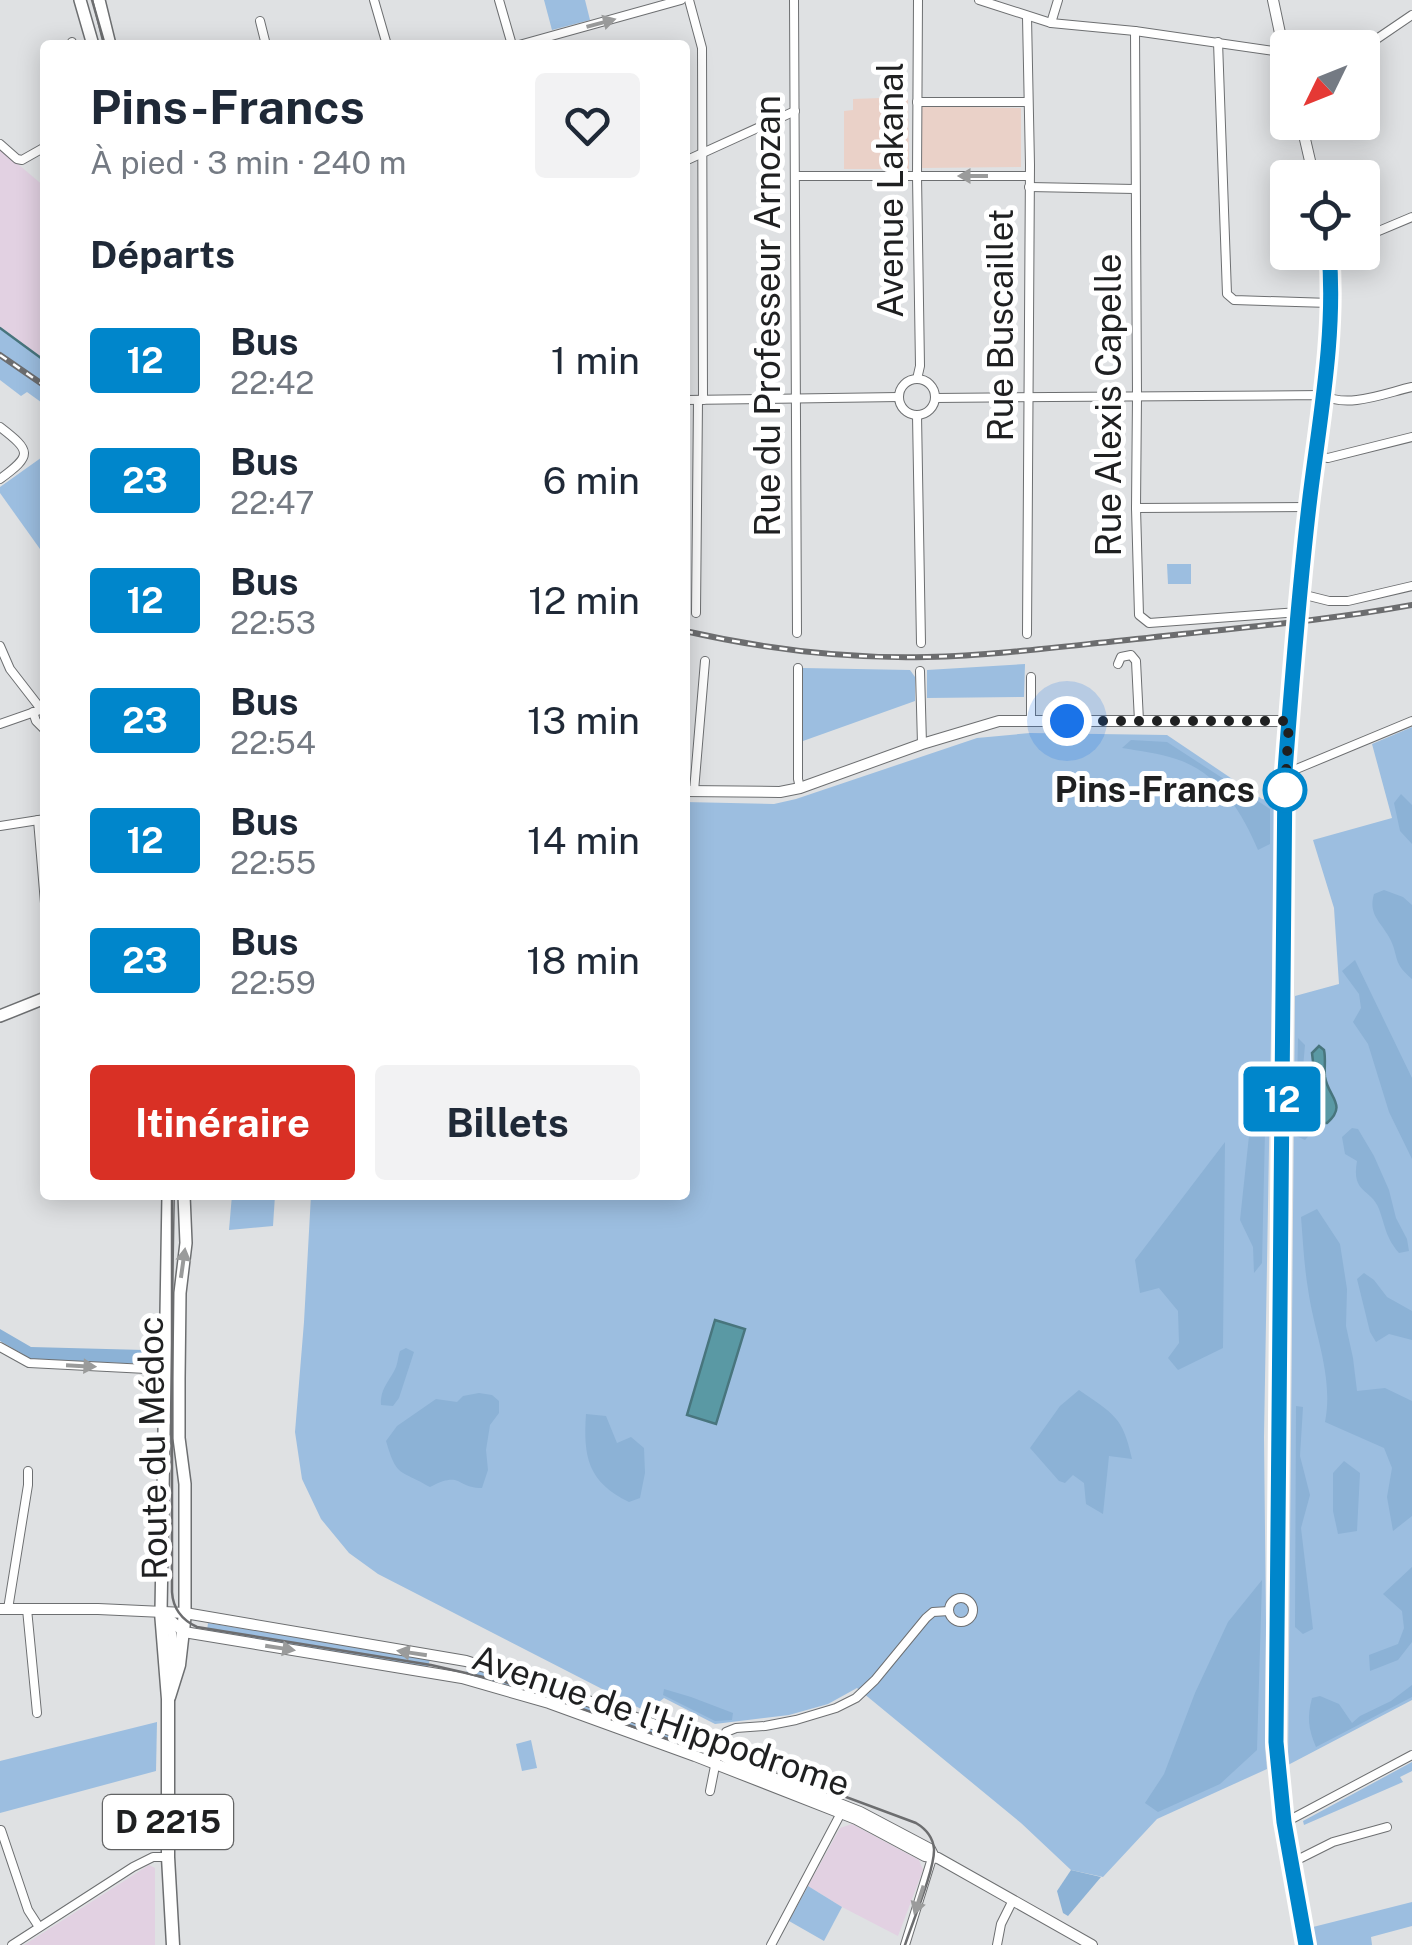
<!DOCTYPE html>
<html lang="fr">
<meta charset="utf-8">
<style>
:root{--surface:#fff;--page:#f2f2f3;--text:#1f2937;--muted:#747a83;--accent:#d93025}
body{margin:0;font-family:"Public Sans",sans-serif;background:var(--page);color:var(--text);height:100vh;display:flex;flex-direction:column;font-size:38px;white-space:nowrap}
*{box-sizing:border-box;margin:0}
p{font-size:32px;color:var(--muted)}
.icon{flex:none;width:55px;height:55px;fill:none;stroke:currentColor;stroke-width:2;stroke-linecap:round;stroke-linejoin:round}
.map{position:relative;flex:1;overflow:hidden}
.details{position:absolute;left:40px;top:40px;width:650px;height:1160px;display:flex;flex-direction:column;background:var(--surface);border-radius:10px;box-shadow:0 5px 25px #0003}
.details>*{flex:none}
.badge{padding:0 20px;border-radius:8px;font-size:35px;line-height:65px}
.needle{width:65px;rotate:227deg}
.controls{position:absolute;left:1270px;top:30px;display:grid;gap:20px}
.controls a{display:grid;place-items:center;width:110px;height:110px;border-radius:10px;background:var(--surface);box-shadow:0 5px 25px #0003;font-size:50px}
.you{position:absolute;width:50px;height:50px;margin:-25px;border:8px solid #fff;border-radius:50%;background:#1a73e8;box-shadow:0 0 0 15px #1a73e833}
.map>.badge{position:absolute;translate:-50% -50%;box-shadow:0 0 0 5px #fff}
h2{padding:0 50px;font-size:38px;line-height:90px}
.round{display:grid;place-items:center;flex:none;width:105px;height:105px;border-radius:10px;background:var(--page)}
.overview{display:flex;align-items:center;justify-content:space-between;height:170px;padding:0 50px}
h1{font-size:48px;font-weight:700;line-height:75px}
.cta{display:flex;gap:20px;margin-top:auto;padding:20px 50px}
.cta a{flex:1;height:115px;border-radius:10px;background:var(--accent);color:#fff;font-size:40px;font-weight:700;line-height:115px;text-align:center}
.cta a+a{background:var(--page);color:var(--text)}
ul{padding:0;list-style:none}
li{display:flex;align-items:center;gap:30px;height:120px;padding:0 50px}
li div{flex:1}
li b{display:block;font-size:38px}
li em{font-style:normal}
li .badge{min-width:110px;font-weight:700;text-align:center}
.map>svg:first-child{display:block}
</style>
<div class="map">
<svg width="1412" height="1945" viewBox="0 0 1412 1945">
<rect width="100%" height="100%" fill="#dfe1e3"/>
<g fill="#e2d1e2">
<path d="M0,149l45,38v175l-45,-35z"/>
<path d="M852,1824l67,36 4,10 -25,66 -56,-29 -34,-21 32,-58z"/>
<path d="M149,1865l6,3v77h-131z"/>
</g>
<g fill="#ead1c8">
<path d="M908,97l1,72h-65v-58l9,-1v-11z"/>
<path d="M921,106l100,2v59l-100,1z"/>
</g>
<g fill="#9cbee0">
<path d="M544,0h41l5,20 -38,10z"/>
<path d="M0,327l45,35v43l-18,-13 -6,4 -21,-16z"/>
<path d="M45,455v101l-45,-63v-6z"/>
<path d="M1167,564h24v20h-23z"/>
<path d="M1025,664l-1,33 -97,1v-28z"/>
<path d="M803,668l107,2 5,7v24l-112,40z"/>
<path d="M1412,727v973l-124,65 7,-769 44,-12 -5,-76 -21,-68 79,-22 -20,-74z"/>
<path d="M1030,733l137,2 95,64 13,3 -11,635 2,186 -1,124 2,22 -110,50 -54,58 -32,-7 -50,-47 -164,-135 -29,16 -39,11 -74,9 -51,-26 -17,14 -269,-138 -29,-21 -28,-34 -19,-40 -7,-47 9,-110 7,-127h374v-393l89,2 22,-5 181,-61z"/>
<path d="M232,1195h43l-2,31 -44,4z"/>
<path d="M208,1623l222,36 -2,8 -221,-36z"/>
<path d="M468,1666l29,8 183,63 -2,7 -145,-51 -67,-19z"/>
<path d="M157,1722l-1,49 -156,42v-52z"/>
<path d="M531,1740l6,28 -15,3 -6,-27z"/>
<path d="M1412,1762v9l-12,6 3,5 -99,43 -1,-4z"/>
<path d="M808,1886l34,21 -18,34 -35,-20z"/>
<path d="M1412,1902v24l-41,11 1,8h-56l-3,-18z"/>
</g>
<g fill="#8cb2d6">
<path d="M1131,740l36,2 103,67v35l-12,6c-16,-38 -40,-78 -82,-91 -17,-6 -36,-8 -54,-11z"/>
<path d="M1401,794l11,11v39l-12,-13 -6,-28z"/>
<path d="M1384,890l19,7 9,8v74c-21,-18 -12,-22 -23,-42 -9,-16 -21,-23 -15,-43z"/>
<path d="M1355,960l57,118v81l-23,-47 -21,-68 -15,-22 8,-14 -2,-14 -17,-23z"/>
<path d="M1298,1038l7,7 -4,45 8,20 3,22 -7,8 -9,-4z"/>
<path d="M1266,1086l-4,177 -8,10 -1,-26 -13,-27 14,-131z"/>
<path d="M1352,1128l6,1 16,27 15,34 7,28 11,21 2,12 -10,2c-14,-17 -13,-25 -20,-44 -8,-21 -28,-15 -22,-48l-12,-7 -3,-17z"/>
<path d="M1225,1142l-2,206 -45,22 -10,-12 11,-15 -1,-32 -19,-23 -19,5 -5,-33z"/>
<path d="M1317,1209l23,35 7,45 -1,37 7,32 4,33 28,-3 27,13v115l-19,15 -6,-34 5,-29 -8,-20 -59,-26c9,-45 -11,-89 -17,-133 -4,-24 -5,-48 -7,-72z"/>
<path d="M1364,1273l10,7 13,17 25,14v29l-23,-6 -13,8 -6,-10 -13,-53z"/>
<path d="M0,1329l31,18 113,3v14l-113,-5 -31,-18z"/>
<path d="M406,1348l8,4 -15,46 -6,8 -12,-1c-1,-17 9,-24 15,-38 2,-5 2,-11 4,-16z"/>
<path d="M1079,1390c34,24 44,26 53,69l-23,-3 -6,58 -17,-10 -2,-21 -11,-8 -8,8 -6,-2 -29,-33 30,-42z"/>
<path d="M479,1393l13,2 7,6v12l-9,12 -4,25 2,20 -6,18c-26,0 -20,-18 -52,-1 -31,-18 -33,-9 -44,-46l11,-15 39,-27 21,3 6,-6z"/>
<path d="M1296,1406l7,1 -3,49 10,39 -9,33 12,101 -10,5 -8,-7z"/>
<path d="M586,1414l20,2 11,27 14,-6 13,11 1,25 -5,25 -11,4c-41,-20 -46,-45 -43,-88z"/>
<path d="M1344,1461l16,12 -3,58 -19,3 -5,-23v-38z"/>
<path d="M1412,1567v75l-14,18 -28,11 -1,-16 29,-11 6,-16 -2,-17 -19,-17z"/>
<path d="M1262,1580l-5,170 -37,34 -62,28 -13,-9 19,-29 31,-81 33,-71z"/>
<path d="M1412,1685v12l-96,50c-8,-19 -9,-30 -4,-49l8,-2 19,8 13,19 8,-7 31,-15z"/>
<path d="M664,1689l27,8 42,16 -1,7 -17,1 -52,-26z"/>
<path d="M1071,1870l30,7 -33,39 -5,-3 -6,-22z"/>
</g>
<g fill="#5a99a4" stroke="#48757d" stroke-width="2.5">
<path d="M1319,1046l5,4c2,9 0,18 1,27 3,20 23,28 2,46h-10l-5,-12 5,-15 -5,-43z"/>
<path d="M715,1320l30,9 -29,95 -29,-9z"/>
</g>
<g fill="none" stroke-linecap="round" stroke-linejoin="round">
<path stroke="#48757d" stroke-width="2.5" d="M0,328l45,33"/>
<g stroke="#6d6f71" stroke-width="10">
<g id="minor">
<path d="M374,0l13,45"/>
<path d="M499,0l13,45"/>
<path d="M689,0l13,48 1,352"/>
<path d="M794,0l3,633"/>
<path d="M979,0l72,23 84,8 153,22"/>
<path d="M260,21l6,24"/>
<path d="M1051,23l7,-23"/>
<path d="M1135,31l2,365 -1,112 3,107 10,8 150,-11"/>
<path d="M72,42l1,3"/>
<path d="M1218,42l9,252 7,6 96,3"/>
<path d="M519,45l162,-45"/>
<path d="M1362,49l50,-34"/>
<path d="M917,102h111"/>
<path d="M0,144l17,15 5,1 23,-13"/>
<path d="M685,161l110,-50"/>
<path d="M795,176h234"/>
<path d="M1029,187l106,2"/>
<path d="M1362,238l50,-21"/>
<path d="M917,379l3,-13 -3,-190 1,-176"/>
<circle cx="917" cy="397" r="18"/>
<path d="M935,398l388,-3c25,14 62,-2 89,-8"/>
<path d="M685,400l214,-3"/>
<path d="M917,415l4,228"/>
<path d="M0,427c31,24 33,28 0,52"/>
<path d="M1315,456l13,2 84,-21"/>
<path d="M1136,508l173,-1"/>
<path d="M1301,594l28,7h19l64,-15"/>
<path d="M696,613l2,-213"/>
<path d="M1027,634l3,-469 -3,-148"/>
<path d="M0,646l10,23 31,40"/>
<path d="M1118,664l3,-7 10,-2 5,6 3,60"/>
<path d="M798,668v111l2,9"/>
<path d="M920,671l2,73"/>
<path d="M1031,677v44"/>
<path d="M33,712l3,9 9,9"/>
<path d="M0,724l43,-15"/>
<path d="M1285,771l9,-1 118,-49"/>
<path d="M694,791l11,-130"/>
<path d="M38,820l7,83"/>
<path d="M0,826l45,-7"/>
<path d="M0,1347l29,16 137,7"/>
<circle cx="961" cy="1610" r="12"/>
<path d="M8,1609l20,-124v-14"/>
<path d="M27,1609l10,104"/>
<path d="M165,1618l7,15 3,40"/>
<path d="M710,1791l9,-45 7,-14 10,-4 29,-2 31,-6 40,-12 20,-10 19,-18 51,-62 7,-6 16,-1"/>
<path d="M1284,1823l128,-68"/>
<path d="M1,1830l27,80 11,17"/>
<path d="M1291,1863l42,-21 54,-15"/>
<path d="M12,1945l121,-78 20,-10h15"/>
<path d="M771,1945l70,-132"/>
<path d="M905,1945l28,-90"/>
<path d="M997,1945l4,-21 12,-24"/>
</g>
</g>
<g stroke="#6d6f71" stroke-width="12">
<g id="tertiary">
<path d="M1273,0l15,71"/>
<path d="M1301,122l13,56"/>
<path d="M685,791l95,1 20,-4 122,-44 77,-23h290"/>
<path d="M0,1609h98l87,4 281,48 88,28 144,51 35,22 127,50 70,37 3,6"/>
<path d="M161,1612l23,20 278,46 87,25 146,53 161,63 69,37 13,2 154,87"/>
<path d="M1306,1945l-22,-122 -8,-81 9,-971c6,-89 14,-178 24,-267 10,-83 27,-168 20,-252"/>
</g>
</g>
<g stroke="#6d6f71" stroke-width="14">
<g id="secondary">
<path d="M80,0l13,45"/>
<path d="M99,0l11,45"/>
<path d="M0,1016l45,-18"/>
<path d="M184,1195l2,48 -6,50 -1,85v60l6,46v129"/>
<path d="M161,1612l7,-417"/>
</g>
</g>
<g stroke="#6d6f71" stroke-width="15">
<g id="primary">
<path d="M161,1612l7,87v158l5,88"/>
<path d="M169,1697l10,-32 6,-52"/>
</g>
</g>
<use href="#minor" stroke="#fff" stroke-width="8"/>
<use href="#tertiary" stroke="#fff" stroke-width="10"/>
<use href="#secondary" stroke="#fff" stroke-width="11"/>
<use href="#primary" stroke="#fff" stroke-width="12"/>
<g stroke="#6c6d6f" stroke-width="2.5">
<path d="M92,0l13,45"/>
<path d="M172,1195v397c1,17 10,28 25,35l234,38 74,17 169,59 51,11 191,71c10,6 17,14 18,26 1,20 -22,74 -29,96"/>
</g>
<g stroke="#6c6d6f" stroke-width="6">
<g id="rail">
<path d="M0,355l45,31"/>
<path d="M685,631c79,18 161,28 242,26 74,-2 147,-12 220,-19 89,-10 177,-17 265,-33"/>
</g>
</g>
<use href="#rail" stroke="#fff" stroke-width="2.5" stroke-dasharray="8" stroke-linecap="butt"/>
</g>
<defs><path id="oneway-solid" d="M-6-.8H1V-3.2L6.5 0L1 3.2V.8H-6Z" transform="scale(2.5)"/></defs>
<g fill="#9a9b9b">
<use href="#oneway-solid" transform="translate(601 23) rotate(-15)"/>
<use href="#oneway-solid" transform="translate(973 176) rotate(-180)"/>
<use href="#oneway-solid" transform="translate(183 1263) rotate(-82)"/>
<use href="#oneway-solid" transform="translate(81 1366) rotate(3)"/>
<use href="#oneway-solid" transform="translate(280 1648) rotate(9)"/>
<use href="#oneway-solid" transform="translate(412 1653) rotate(-171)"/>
<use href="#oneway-solid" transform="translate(919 1900) rotate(108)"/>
</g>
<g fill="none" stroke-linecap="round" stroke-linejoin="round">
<g stroke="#fff" stroke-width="22">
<path id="line" d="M1306,1945l-22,-123 -8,-80 9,-971c7,-91 14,-183 25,-274 10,-81 26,-164 19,-245"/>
</g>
<use href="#line" stroke="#0086cb" stroke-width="15"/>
<path stroke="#1f2021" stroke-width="10" stroke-dasharray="0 18" d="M1067,721h222l-4,69"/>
</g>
<circle fill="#fff" stroke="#0086cb" stroke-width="5" cx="1285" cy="790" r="20"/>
<g text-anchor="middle" stroke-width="10" stroke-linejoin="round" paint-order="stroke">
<rect fill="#fff" stroke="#626364" stroke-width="2.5" x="103" y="1795" width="130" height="54" rx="8"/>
<g font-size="32" font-weight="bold" fill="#1f2021">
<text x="168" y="1833">D 2215</text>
</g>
<g font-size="35" fill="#1f2021" stroke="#fff">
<text transform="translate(891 190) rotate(-90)" y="12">Avenue Lakanal</text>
<text transform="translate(768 316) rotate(-90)" y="12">Rue du Professeur Arnozan</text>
<text transform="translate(1001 325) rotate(-90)" y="12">Rue Buscaillet</text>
<text transform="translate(1109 405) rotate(-90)" y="12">Rue Alexis Capelle</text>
<text transform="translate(153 1448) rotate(-91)" y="12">Route du Médoc</text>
<text transform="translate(661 1721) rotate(19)" y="12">Avenue de l'Hippodrome</text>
</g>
<g font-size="35" font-weight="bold" fill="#1f2021" stroke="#fff" text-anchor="end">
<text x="1255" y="802">Pins-Francs</text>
</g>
</g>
</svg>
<div class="controls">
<a><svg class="needle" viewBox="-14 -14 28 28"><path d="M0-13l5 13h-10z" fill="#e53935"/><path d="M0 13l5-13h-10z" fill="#747a83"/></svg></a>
<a><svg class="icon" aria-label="locate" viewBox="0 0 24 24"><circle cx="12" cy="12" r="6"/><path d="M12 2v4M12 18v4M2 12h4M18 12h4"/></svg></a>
</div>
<div class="you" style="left:1067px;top:721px"></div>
<b class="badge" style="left:1282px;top:1099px;background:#0086cb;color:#fff">12</b>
<section class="details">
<div class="overview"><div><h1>Pins-Francs</h1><p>À pied · 3 min · 240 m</p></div><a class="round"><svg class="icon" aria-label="heart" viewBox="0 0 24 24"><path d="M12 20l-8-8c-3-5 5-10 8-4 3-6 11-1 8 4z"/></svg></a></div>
<h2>Départs</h2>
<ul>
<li><span class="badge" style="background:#0086cb;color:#fff">12</span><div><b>Bus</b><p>22:42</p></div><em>1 min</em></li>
<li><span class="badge" style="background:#0086cb;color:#fff">23</span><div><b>Bus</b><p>22:47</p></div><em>6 min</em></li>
<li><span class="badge" style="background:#0086cb;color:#fff">12</span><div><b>Bus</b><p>22:53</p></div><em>12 min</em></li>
<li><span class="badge" style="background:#0086cb;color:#fff">23</span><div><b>Bus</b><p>22:54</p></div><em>13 min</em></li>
<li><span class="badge" style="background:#0086cb;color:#fff">12</span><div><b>Bus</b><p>22:55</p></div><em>14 min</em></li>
<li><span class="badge" style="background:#0086cb;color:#fff">23</span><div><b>Bus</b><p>22:59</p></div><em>18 min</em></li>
</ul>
<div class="cta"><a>Itinéraire</a><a>Billets</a></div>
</section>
</div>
